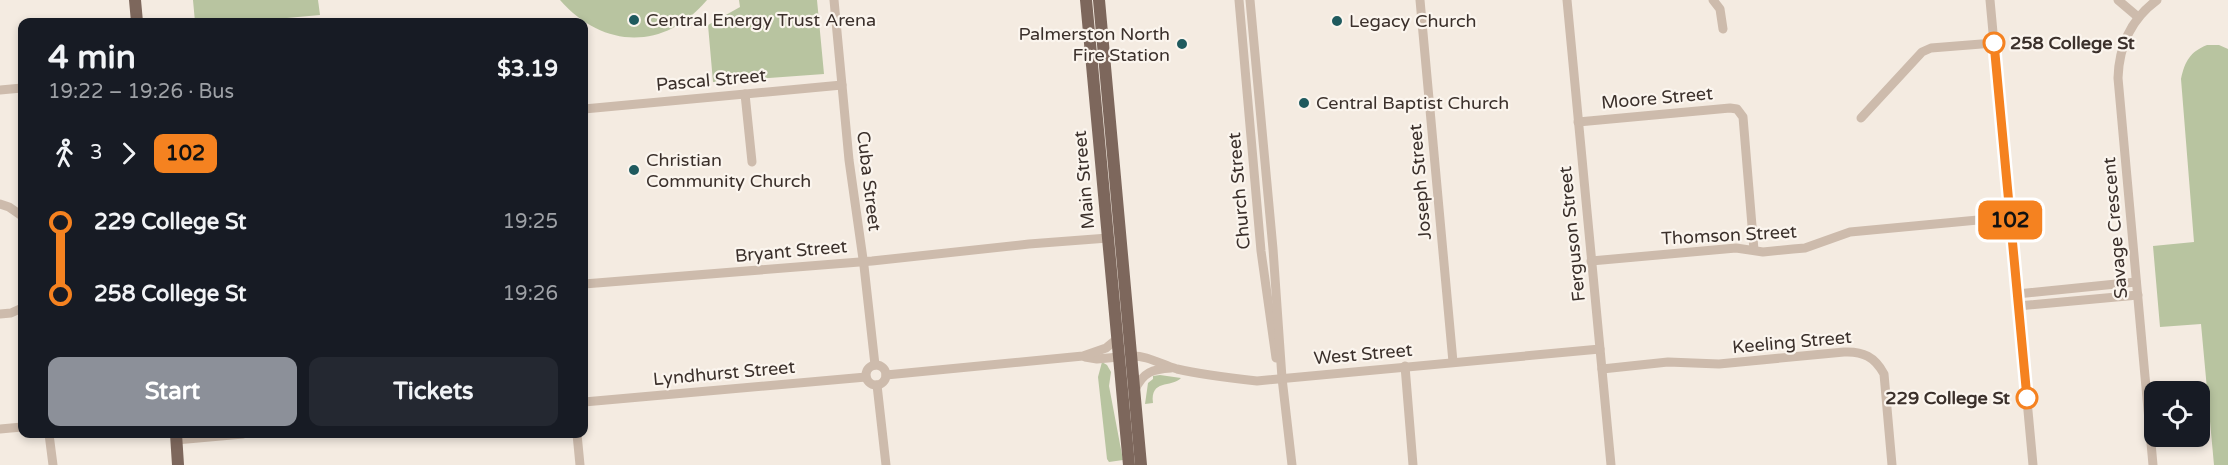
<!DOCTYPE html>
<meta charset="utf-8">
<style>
:root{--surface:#171b24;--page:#242831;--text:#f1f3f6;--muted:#9ea1a6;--accent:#8c9099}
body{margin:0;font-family:"Varela Round",sans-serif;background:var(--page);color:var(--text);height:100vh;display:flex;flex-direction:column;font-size:22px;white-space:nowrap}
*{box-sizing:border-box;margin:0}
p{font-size:20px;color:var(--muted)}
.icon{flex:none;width:33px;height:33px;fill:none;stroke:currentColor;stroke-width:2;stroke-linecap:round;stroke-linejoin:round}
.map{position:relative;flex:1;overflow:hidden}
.details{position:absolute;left:18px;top:18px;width:570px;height:420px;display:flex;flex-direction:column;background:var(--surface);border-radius:12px;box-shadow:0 3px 9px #0003}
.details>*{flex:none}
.badge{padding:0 12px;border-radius:9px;font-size:21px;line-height:39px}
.controls{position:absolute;left:2144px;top:381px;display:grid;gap:12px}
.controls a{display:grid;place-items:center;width:66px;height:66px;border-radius:12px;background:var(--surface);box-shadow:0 3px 9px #0003;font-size:30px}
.map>.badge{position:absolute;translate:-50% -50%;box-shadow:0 0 0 3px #fff}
.legs{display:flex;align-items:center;gap:9px;height:66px;padding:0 30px;font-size:20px}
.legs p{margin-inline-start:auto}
.headline{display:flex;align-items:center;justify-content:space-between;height:102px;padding:0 30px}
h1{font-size:33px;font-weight:700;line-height:45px}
.button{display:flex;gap:12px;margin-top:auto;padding:12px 30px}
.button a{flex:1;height:69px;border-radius:12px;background:var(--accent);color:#fff;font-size:24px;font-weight:700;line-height:69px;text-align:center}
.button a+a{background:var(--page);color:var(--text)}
ul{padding:0 30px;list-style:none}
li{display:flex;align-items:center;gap:21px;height:72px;font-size:22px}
li i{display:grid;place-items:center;width:9px;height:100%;margin:0 8px;background:currentColor}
li i::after{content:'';width:15px;height:15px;margin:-8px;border:4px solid;border-radius:50%;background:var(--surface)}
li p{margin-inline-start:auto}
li:first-child i{background:linear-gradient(#0000 50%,currentColor 0)}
li:last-child i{background:linear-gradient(currentColor 50%,#0000 0)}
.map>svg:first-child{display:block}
</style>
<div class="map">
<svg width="2228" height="465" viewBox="0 0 2228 465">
<rect width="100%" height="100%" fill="#f4ebe1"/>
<g fill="#b8c4a0">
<path d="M193,0h125l2,15 -78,7h-47z"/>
<path d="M560,0h147c-43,51 -104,49 -147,0z"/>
<path d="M739,0h78l7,74 -111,8 -5,-57 32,-18z"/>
<path d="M2207,45h12l9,4v416h-14l-13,-141 -41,3 -7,-81 41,-4 -13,-163c4,-18 9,-27 26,-34z"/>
<path d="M1102,362l5,3 4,7 -2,14 14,74 -14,2 -2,-3 -9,-82z"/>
<path d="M1160,375l21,3c-10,10 -31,1 -28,25l-8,1 3,-21 5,-4v-3z"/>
</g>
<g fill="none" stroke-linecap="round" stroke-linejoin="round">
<g stroke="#cdbbac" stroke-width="9">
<path d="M834,0l15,160 15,106 11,99"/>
<path d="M1239,0l22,251 15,107"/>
<path d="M1250,0l23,249 9,129 10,87"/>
<path d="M1420,0l33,362"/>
<path d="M1567,0l44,465"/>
<path d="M1713,0l7,9 3,20"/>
<path d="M1990,0l43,465"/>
<path d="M2118,0l20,17"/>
<path d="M0,90l22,-2"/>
<path d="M745,94l7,68"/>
<path d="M584,109l258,-24"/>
<path d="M1861,118l61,-66 9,-4 63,-5"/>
<path d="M1578,122l152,-14 7,1 6,8 11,133"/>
<path d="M0,204l9,3 13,9"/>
<path d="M1591,261l145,-13 27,4 30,-3 12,-1 45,-16 160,-15"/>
<path d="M584,284l288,-23 157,-17 79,-6"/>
<path d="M2017,294l119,-12"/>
<path d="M2018,306l120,-11"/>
<path d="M0,314l11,-1 11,-5"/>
<path d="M1131,356c16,-1 31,9 46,13 26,6 53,9 80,12l343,-32"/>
<path d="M1085,357l12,2 22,-2"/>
<circle cx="876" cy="375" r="10"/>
<path d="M1405,366l8,99"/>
<path d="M1602,369l66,-7 51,2 125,-12c19,-1 31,5 40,22l8,91"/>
<path d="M886,375l197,-19 23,-8 11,-9"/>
<path d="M877,385l9,80"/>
<path d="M1135,390c8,-18 18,-21 36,-22"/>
<path d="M584,402l282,-25"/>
<path d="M0,429l22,-2"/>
<path d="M49,434l4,31"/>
<path d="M577,434l3,31"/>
<path d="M176,440l67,-6"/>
<path d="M2153,465l-35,-387c1,-32 13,-59 39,-78"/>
</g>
<g stroke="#7d675c" stroke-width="12">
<path d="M135,0l2,22"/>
<path d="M1086,0l43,465"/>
<path d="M1099,0l42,465"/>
<path d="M176,434l2,31"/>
</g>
</g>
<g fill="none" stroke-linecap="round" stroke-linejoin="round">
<g stroke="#fff" stroke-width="14">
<path id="line-1" d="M1994,43l33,355"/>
</g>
<use href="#line-1" stroke="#f58220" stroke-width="9"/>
</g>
<g fill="#1f5a5e" stroke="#fbf5ee" stroke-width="2">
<circle cx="634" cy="20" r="6"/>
<circle cx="1337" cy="21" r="6"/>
<circle cx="1182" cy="44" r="6"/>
<circle cx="1304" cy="103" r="6"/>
<circle cx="634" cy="170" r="6"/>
</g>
<g fill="#fff" stroke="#f58220" stroke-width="3">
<circle cx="1994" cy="43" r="10"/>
<circle cx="2027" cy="398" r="10"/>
</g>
<g text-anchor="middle" stroke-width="4.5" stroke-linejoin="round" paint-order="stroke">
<g font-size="18" fill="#3b302b" stroke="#fbf5ee" text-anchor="start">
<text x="646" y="26">Central Energy Trust Arena</text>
<text x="1349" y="27">Legacy Church</text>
<text x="1170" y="40" text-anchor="end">Palmerston North<tspan x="1170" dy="21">Fire Station</tspan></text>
<text x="1316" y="109">Central Baptist Church</text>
<text x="646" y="166">Christian<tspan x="646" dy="21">Community Church</tspan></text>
</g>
<g font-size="18" font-weight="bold" fill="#3b302b" stroke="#fbf5ee" text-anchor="start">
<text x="2010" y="49">258 College St</text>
<text x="2010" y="404" text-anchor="end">229 College St</text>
</g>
<g font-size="18" fill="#3b302b" stroke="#fbf5ee">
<text transform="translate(711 80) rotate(-5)" y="6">Pascal Street</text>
<text transform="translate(1657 98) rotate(-5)" y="6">Moore Street</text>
<text transform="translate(1084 180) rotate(-95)" y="6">Main Street</text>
<text transform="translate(869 181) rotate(83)" y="6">Cuba Street</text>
<text transform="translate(1420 182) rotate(-95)" y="6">Joseph Street</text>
<text transform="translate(1239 191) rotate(-95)" y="6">Church Street</text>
<text transform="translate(2115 228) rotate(-95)" y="6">Savage Crescent</text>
<text transform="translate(1572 234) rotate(-96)" y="6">Ferguson Street</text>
<text transform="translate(1729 235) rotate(-3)" y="6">Thomson Street</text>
<text transform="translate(791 251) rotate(-5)" y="6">Bryant Street</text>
<text transform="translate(1792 342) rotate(-5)" y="6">Keeling Street</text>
<text transform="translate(1363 354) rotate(-5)" y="6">West Street</text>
<text transform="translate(724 373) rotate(-5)" y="6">Lyndhurst Street</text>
</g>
</g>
</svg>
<div class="controls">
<a><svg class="icon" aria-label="locate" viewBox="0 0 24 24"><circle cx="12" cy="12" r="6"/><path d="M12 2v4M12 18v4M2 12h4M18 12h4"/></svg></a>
</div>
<b class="badge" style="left:2010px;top:220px;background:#f58220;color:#111">102</b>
<section class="details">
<div class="headline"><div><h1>4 min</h1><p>19:22 – 19:26 · Bus</p></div><b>$3.19</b></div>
<div class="legs"><svg class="icon" aria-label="walk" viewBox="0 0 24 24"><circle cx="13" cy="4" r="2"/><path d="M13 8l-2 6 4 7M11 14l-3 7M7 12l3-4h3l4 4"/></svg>3<svg class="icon" aria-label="forward" viewBox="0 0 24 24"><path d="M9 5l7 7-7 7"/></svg><b class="badge" style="background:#f58220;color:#111">102</b></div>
<ul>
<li><i style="color:#f58220"></i><b>229 College St</b><p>19:25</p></li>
<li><i style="color:#f58220"></i><b>258 College St</b><p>19:26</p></li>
</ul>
<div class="button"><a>Start</a><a>Tickets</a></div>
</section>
</div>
